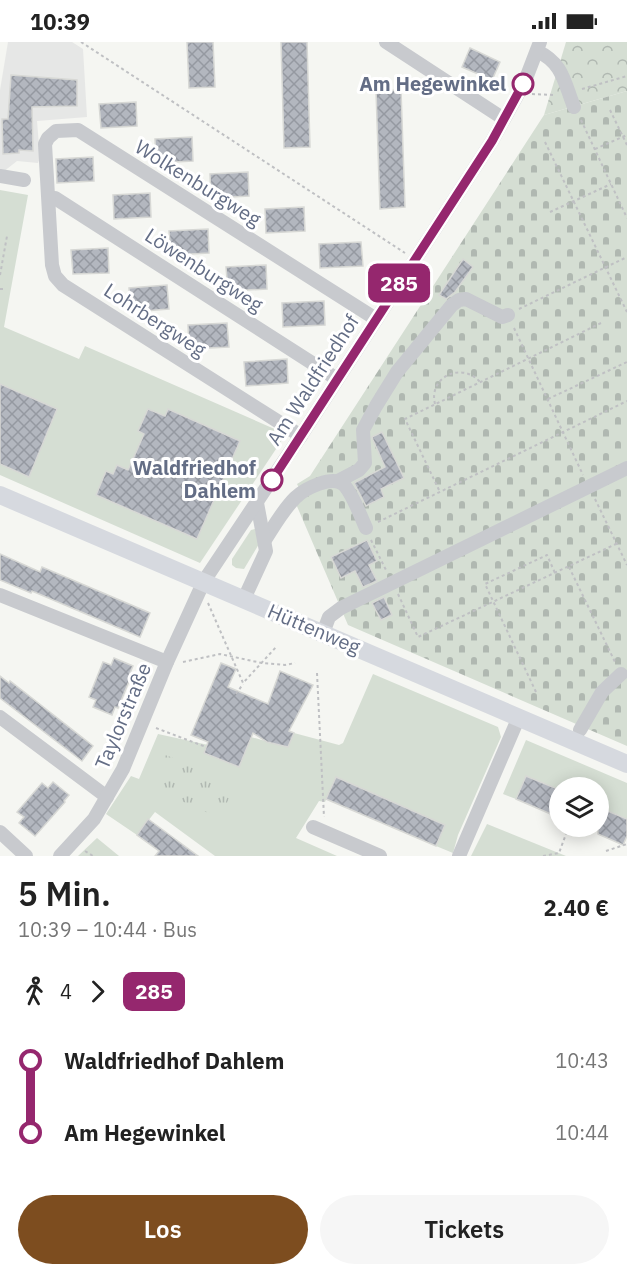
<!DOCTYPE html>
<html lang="de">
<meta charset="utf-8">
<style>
:root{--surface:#fff;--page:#f6f6f6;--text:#222;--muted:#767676;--accent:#7d4d1f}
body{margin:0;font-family:"IBM Plex Sans",sans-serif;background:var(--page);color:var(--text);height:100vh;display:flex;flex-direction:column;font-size:22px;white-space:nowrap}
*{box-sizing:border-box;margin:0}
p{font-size:20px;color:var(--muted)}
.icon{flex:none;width:33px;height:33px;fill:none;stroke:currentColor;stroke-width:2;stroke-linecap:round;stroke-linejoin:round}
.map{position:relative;height:814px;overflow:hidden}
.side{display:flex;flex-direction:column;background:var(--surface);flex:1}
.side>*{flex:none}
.badge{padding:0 12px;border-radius:9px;font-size:21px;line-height:39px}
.tools{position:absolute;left:549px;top:735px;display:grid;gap:12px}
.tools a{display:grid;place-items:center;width:60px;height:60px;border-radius:50%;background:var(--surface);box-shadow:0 3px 15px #0003;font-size:30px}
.map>.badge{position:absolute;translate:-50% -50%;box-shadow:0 0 0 3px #fff}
.legs{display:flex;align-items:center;gap:9px;height:66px;padding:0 18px;font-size:20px}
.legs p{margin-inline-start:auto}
.headline{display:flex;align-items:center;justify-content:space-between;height:102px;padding:0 18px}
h1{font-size:33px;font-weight:600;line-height:45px}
.primary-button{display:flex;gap:12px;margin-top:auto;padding:12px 18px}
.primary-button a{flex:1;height:69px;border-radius:36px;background:var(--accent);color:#fff;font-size:24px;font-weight:600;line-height:69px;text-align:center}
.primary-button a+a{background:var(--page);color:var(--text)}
ul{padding:0 18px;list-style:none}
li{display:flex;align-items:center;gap:21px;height:72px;font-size:22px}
li i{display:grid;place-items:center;width:9px;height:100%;margin:0 8px;background:currentColor}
li i::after{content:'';width:15px;height:15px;margin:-8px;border:4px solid;border-radius:50%;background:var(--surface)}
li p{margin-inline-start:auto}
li:first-child i{background:linear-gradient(#0000 50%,currentColor 0)}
li:last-child i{background:linear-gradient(currentColor 50%,#0000 0)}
.status{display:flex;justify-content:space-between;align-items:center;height:42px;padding:0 30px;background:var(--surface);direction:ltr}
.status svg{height:16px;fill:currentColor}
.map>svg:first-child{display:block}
</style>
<div class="status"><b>10:39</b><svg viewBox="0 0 49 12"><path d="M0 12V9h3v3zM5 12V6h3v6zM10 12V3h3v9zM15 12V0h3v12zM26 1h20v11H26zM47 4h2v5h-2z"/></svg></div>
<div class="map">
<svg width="627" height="814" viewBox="0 0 627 814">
<defs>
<pattern id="forest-crowns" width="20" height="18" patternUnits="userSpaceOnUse" patternTransform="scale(1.5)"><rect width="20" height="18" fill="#d5ded3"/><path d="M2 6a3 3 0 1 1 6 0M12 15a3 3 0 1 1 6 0" fill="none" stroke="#b0b8b1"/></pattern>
<pattern id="cemetery-stones" width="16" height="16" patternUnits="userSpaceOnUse" patternTransform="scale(1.5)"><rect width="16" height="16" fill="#d5ded3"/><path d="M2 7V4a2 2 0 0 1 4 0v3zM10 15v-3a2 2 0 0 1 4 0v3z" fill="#b0b8b1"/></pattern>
<pattern id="park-tufts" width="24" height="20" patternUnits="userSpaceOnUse" patternTransform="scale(1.5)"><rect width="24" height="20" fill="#d5ded3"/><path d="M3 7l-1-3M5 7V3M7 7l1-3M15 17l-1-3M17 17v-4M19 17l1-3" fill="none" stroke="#b0b8b1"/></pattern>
<pattern id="building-cross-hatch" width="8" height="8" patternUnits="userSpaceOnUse" patternTransform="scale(1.5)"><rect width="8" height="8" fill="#b3b7bf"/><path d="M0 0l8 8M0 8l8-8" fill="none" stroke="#9599a1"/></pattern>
</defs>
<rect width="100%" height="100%" fill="#f5f6f2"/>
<path fill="#e6e7e6" d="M8,0h64l11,7 4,68 -50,4 3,37 -2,5 -21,-2 -14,11 -3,-1v-81z"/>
<g fill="#d5ded3">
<path d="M0,148l28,5 -24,132 75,32 6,-13 201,88 -86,129 -200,-88z"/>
<path d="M255,487l4,15 -15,25 -8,-1 -4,-3v-6l19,-29z"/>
<path d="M373,632l125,53 3,10 -43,98 -5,18 -17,-7 9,-21 -109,-48 -11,25 -6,-1 -23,37 41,18h-122l-60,-44 -18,23 -31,-21 25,-38 8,3 19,-45 87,19 6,-16 36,10 7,-14 45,12 4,-2z"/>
<path d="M526,698l101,43v36l-28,-12 -1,-19h-38l-1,2 -33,-14 -10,23 -13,-5z"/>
<path d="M487,782l79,32h-95z"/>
<path d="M97,796l22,18h-41z"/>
</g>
<path fill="url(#forest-crowns)" d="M566,0h61v49l-83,24z"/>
<path fill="url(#cemetery-stones)" d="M627,49v655l-279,-121 -52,-121 7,-8 -6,-12 13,-8 234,-361z"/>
<path fill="url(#park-tufts)" d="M166,713l68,29 -7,19 -19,10 -56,-25z"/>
<g fill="url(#building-cross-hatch)" stroke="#d7d8d5" stroke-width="1.5">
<path d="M187,0h26l2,45 -26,1z"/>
<path d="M281,0h26l3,105 -26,1z"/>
<path d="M470,6l30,14 -8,18 -30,-13z"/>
<path d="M11,33l66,5v26l-45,1 1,44 -14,-1v3l-16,1 -1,-35h6z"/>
<path d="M401,48l4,117 -25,2 -4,-118z"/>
<path d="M136,60l1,24 -36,2 -2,-24z"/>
<path d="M192,95l1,24 -37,2 -1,-24z"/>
<path d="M93,115l1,24 -37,2 -1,-24z"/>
<path d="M248,130l1,24 -38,2 -1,-24z"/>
<path d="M150,151l1,24 -37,2 -1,-24z"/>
<path d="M304,165l1,24 -39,2 -1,-24z"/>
<path d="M208,187l1,24 -38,2 -2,-24z"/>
<path d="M361,200l2,24 -43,2 -1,-24z"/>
<path d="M108,206l1,25 -36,1 -2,-24z"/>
<path d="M463,217l10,8 -18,25 -9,7 -7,-4z"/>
<path d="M266,223l1,24 -39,2 -2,-24z"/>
<path d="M167,243l2,24 -38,3 -2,-24z"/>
<path d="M324,259l1,24 -42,2 -1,-24z"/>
<path d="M227,281l2,24 -40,2 -1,-24z"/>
<path d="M287,317l1,24 -42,3 -2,-24z"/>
<path d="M0,342l57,25 -28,68 -29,-13z"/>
<path d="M148,367l17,7 3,-7 72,32 -43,98 -101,-44 10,-24 7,3 4,-9 11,5 16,-36 -6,-3z"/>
<path d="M382,390l22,46 -23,11 3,8 -18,9 -12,-23 31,-16 -12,-27 -1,-3z"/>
<path d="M367,498l10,21 -8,4 8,16 -14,6 -8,-16 -14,7 -10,-21z"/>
<path d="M0,512l40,18 2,-5 108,46 -10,24 -108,-46 -1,2 -31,-13z"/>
<path d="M384,555l8,18 -11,5 -9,-17z"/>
<path d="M114,616l19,8 -3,7 2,1 -14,34 -3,-1 -3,8 -19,-8 3,-7 -7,-3 14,-35 8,3z"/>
<path d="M221,621l15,6 -8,18 40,17 12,-33 33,14 -24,46 5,2 -6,14 -21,-5 -14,-9 -14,34 -35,-14 4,-11 -17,-7z"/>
<path d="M0,634l9,7 1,-2 83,65 -11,15 -82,-63z"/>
<path d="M526,734l34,14v28l-44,-19z"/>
<path d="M336,735l109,48 -9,21 -110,-47z"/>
<path d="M53,740l16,13 -5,6 1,1 -30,34 -16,-13 5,-6 -7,-5 25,-29 6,5z"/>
<path d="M598,765l29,12v17l-4,9 -25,-11z"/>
<path d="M148,777l50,37h-43l4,-5 -22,-16z"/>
</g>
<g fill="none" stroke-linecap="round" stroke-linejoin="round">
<g stroke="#bfc0c3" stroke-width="2" stroke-dasharray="3 3" stroke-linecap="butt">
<path d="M81,0l324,211"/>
<path d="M582,47l45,-13"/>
<path d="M532,52l22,1"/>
<path d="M610,68l17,35"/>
<path d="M581,78l46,98"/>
<path d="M545,100l82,170"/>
<path d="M595,107l32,-14"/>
<path d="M550,170l61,-28"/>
<path d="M0,233l7,-39"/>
<path d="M0,247h3"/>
<path d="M519,267l108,-52"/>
<path d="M514,286l69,147"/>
<path d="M548,357l79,-37"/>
<path d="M435,362c-7,-27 27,-43 45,-22"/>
<path d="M439,448l-34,-71 196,-96"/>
<path d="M595,457l32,66"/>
<path d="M378,480l249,-121"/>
<path d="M371,498l15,30"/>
<path d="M569,525l46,95"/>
<path d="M398,552l20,43 198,-93"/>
<path d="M208,561l35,80 34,-37"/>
<path d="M183,620l37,-8 42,9 23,2 10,-2"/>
<path d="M317,631l7,144"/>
<path d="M536,650l-51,-108 62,-29 8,18"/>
<path d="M236,652l7,-10"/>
<path d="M156,686l50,19"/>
<path d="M85,809l8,5"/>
<path d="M606,809l21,-7"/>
<path d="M543,814l16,-3 7,-19"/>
</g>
<g stroke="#c8cace" stroke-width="14">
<path d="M386,0l118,77"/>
<path d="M537,9c26,12 27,31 37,56"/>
<path d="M0,134l24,4"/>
<path d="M49,156h6l282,181"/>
<path d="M301,394l-238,-151 -8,-9 -3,-11 -7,-121 3,-6 8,-7 22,-1 298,189"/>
<path d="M338,439l21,-11 6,-7 -2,-33 13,-24 21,-34 55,-67 7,-5 7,-1 36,18 6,-2"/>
<path d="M265,498c9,-14 18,-30 30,-42 9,-9 39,-25 50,-12 9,11 15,29 21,42"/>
<path d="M0,553l167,67"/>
<path d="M244,557l22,-48 -9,-48"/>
<path d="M323,591l6,-16 12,-9 286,-140"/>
<path d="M0,675l107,80"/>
<path d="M580,688l22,-38 19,-18"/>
<path d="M313,785l67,29"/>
<path d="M0,790l26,24"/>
<path d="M60,814l34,-37 29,-50 44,-107 37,-81 96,-144 192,-296 33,-60 15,-39"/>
<path d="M459,814l59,-137"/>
</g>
<path stroke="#d6d9df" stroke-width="18" d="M0,453l627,269"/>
</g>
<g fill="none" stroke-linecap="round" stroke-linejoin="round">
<g stroke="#fff" stroke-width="14">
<path id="line-1" d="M272,438l220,-339 31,-57"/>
</g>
<use href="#line-1" stroke="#95276e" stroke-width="9"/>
</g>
<g fill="#fff" stroke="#95276e" stroke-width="3">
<circle cx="523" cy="42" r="10"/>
<circle cx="272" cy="438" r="10"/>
</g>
<g text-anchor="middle" stroke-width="6" stroke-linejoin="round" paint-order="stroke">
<g font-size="20" font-weight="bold" fill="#636d85" stroke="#fff" text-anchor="end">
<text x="506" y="49">Am Hegewinkel</text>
<text x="256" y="433">Waldfriedhof<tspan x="256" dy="23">Dahlem</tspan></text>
</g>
<g font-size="20" fill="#636d85" stroke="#fff">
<text transform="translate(198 141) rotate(32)" y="7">Wolkenburgweg</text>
<text transform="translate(204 228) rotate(33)" y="7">Löwenburgweg</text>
<text transform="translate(155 278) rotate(33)" y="7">Lohrbergweg</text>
<text transform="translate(313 338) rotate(-57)" y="7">Am Waldfriedhof</text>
<text transform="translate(314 587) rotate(23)" y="7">Hüttenweg</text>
<text transform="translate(123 674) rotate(-67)" y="7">Taylorstraße</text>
</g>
</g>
</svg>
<div class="tools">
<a><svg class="icon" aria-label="layers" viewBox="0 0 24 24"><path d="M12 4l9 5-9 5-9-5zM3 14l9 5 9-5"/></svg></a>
</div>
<b class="badge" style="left:399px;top:241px;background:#95276e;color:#fff">285</b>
</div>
<section class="side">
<div class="headline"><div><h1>5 Min.</h1><p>10:39 – 10:44 · Bus</p></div><b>2.40 €</b></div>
<div class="legs"><svg class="icon" aria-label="walk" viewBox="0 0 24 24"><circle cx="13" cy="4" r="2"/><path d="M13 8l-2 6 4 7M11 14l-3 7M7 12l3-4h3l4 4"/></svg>4<svg class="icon" aria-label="forward" viewBox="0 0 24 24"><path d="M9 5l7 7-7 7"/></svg><b class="badge" style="background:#95276e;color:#fff">285</b></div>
<ul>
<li><i style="color:#95276e"></i><b>Waldfriedhof Dahlem</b><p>10:43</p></li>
<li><i style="color:#95276e"></i><b>Am Hegewinkel</b><p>10:44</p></li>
</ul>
<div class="primary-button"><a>Los</a><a>Tickets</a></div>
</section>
